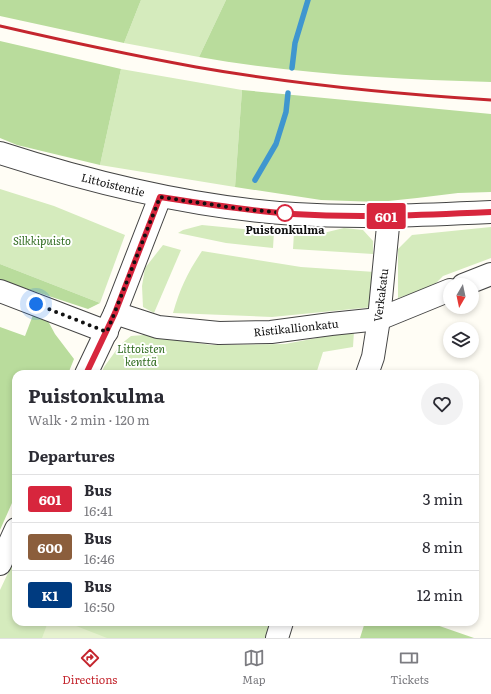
<!DOCTYPE html>
<meta charset="utf-8">
<style>
:root{--surface:#fff;--page:#f2f2f3;--text:#2b2b33;--muted:#7c7c81;--line:#e1e1e2;--accent:#c4262e}
body{margin:0;font-family:Literata,serif;background:var(--page);color:var(--text);height:100vh;display:flex;flex-direction:column;font-size:15px;white-space:nowrap}
*{box-sizing:border-box;margin:0}
p{font-size:13px;color:var(--muted)}
.icon{flex:none;width:22px;height:22px;fill:none;stroke:currentColor;stroke-width:2;stroke-linecap:round;stroke-linejoin:round}
.map{position:relative;flex:1;overflow:hidden}
.sheet{position:absolute;left:12px;top:370px;width:467px;height:256px;display:flex;flex-direction:column;background:var(--surface);border-radius:12px;box-shadow:0 2px 6px #0003}
.sheet>*{flex:none}
.badge{padding:0 8px;border-radius:3px;font-size:14px;line-height:26px}
.needle{width:26px;rotate:189deg}
.controls{position:absolute;left:443px;top:278px;display:grid;gap:8px}
.controls a{display:grid;place-items:center;width:36px;height:36px;border-radius:50%;background:var(--surface);box-shadow:0 2px 6px #0003;font-size:20px}
.you{position:absolute;width:20px;height:20px;margin:-10px;border:3px solid #fff;border-radius:50%;background:#1a73e8;box-shadow:0 0 0 6px #1a73e833}
.map>.badge{position:absolute;translate:-50% -50%;box-shadow:0 0 0 2px #fff}
h2{padding:0 16px;font-size:15px;line-height:36px}
.round{display:grid;place-items:center;flex:none;width:42px;height:42px;border-radius:21px;background:var(--page)}
.overview{display:flex;align-items:center;justify-content:space-between;height:68px;padding:0 16px}
h1{font-size:19px;font-weight:700;line-height:30px}
ul{padding:0;list-style:none}
li{display:flex;align-items:center;gap:12px;height:48px;padding:0 16px;border-top:1px solid var(--line)}
li div{flex:1}
li b{display:block;font-size:15px}
li em{font-style:normal}
li .badge{min-width:44px;font-weight:700;text-align:center}
.menu{display:flex;justify-content:space-around;align-items:center;height:56px;border-top:1px solid var(--line);background:var(--surface);font-size:11px;color:var(--muted)}
.menu a{display:grid;justify-items:center;gap:2px}
.menu .on{color:var(--accent)}
.map>svg:first-child{display:block}
</style>
<div class="map">
<svg width="491" height="638" viewBox="0 0 491 638">
<rect width="100%" height="100%" fill="#fffdf5"/>
<g fill="#d5ebbd">
<path d="M141,0h85l-27,57 -75,-14z"/>
<path d="M121,69l121,21 -7,97 -135,-22z"/>
<path d="M0,189l54,17 71,29 -25,68 -100,-39z"/>
<path d="M202,225l72,7 -1,16 -47,-5 -48,-10 5,-3z"/>
<path d="M491,227v31l-48,18 -11,11 -34,11v-49l14,-14z"/>
<path d="M344,228l19,2 10,11v13l-80,-5 1,-16 21,2z"/>
<path d="M163,245l18,5 -27,63 -11,-6 -1,-21 3,-18z"/>
<path d="M202,251l99,16 74,5 -2,35 -101,10 -99,-4c7,-25 15,-41 29,-62z"/>
<path d="M354,331l-1,16 -30,5 -7,22h-215l3,-7 16,-22 11,-9 13,-1 67,10 74,-1z"/>
<path d="M16,556v66h260l-5,16h-271v-48z"/>
</g>
<g fill="#b9dc9c">
<path d="M0,0h141l-17,43 -124,-27z"/>
<path d="M226,0h265v82c-98,-3 -196,-8 -292,-25z"/>
<path d="M0,41l121,28 -21,96 -83,-20 -17,-7z"/>
<path d="M242,90l249,24v78l-33,1 -41,5 -38,4 -58,-2 -86,-13z"/>
<path d="M0,264l100,39 -12,6 -88,-29z"/>
<path d="M33,315l15,6 7,13 19,25 -6,15h-52v120l-16,36v-203l25,9z"/>
<path d="M365,622h63l46,16h-114z"/>
</g>
<path fill="#e6f2cf" d="M48,622h18l41,16h-65z"/>
<g fill="none" stroke-linecap="round" stroke-linejoin="round">
<g stroke="#3f96cf" stroke-width="5.5">
<path d="M292,68l3,-25 13,-43"/>
<path d="M255,180l21,-36 10,-32 2,-19"/>
</g>
<g stroke="#444" stroke-width="24">
<g id="minor">
<path d="M463,285l28,-11"/>
<path d="M0,291l107,41"/>
<path d="M115,313l43,14 61,6 52,-1 60,-8 48,-5 71,-29"/>
<path d="M86,374l29,-61 45,-116"/>
<path d="M367,374l6,-17 6,-38 10,-103"/>
<path d="M0,564l16,-35"/>
<path d="M277,638l5,-16"/>
</g>
</g>
<g stroke="#444" stroke-width="24">
<path id="tertiary" d="M0,153c96,31 194,55 295,61 65,4 131,1 196,-2"/>
</g>
<use href="#minor" stroke="#fff" stroke-width="22"/>
<use href="#tertiary" stroke="#fff" stroke-width="22"/>
<path stroke="#c4262e" stroke-width="3" d="M0,26c65,15 130,29 196,41 97,17 196,27 295,33"/>
</g>
<g fill="none" stroke-linecap="round" stroke-linejoin="round">
<g stroke="#fff" stroke-width="9">
<path id="line" d="M86,374l29,-61 45,-116c45,7 89,14 133,17 66,4 132,1 198,-2"/>
</g>
<use href="#line" stroke="#d7263d" stroke-width="6"/>
<path stroke="#111" stroke-width="4" stroke-dasharray="0 7.2" d="M36,304l71,28 53,-135 82,12 43,4"/>
</g>
<circle fill="#fff" stroke="#d7263d" stroke-width="2" cx="285" cy="213" r="8"/>
<g text-anchor="middle" stroke-width="4" stroke-linejoin="round" paint-order="stroke">
<g font-size="11" fill="#111" stroke="#fff">
<text transform="translate(113 185) rotate(14)" y="4">Littoistentie</text>
<text transform="translate(381 295) rotate(-83)" y="4">Verkakatu</text>
<text transform="translate(296 328) rotate(-6)" y="4">Ristikallionkatu</text>
</g>
<g font-size="11" font-weight="bold" fill="#111" stroke="#fff">
<text x="285" y="234">Puistonkulma</text>
</g>
<g font-size="11" font-style="italic" fill="#2f6b1f" stroke="#fff">
<text x="42" y="245">Silkkipuisto</text>
<text x="141" y="353">Littoisten<tspan x="141" dy="13">kenttä</tspan></text>
</g>
</g>
</svg>
<div class="controls">
<a><svg class="needle" viewBox="-14 -14 28 28"><path d="M0-13l5 13h-10z" fill="#e53935"/><path d="M0 13l5-13h-10z" fill="#7c7c81"/></svg></a>
<a><svg class="icon" aria-label="layers" viewBox="0 0 24 24"><path d="M12 4l9 5-9 5-9-5zM3 14l9 5 9-5"/></svg></a>
</div>
<div class="you" style="left:36px;top:304px"></div>
<b class="badge" style="left:386px;top:216px;background:#d7263d;color:#fff">601</b>
<section class="sheet">
<div class="overview"><div><h1>Puistonkulma</h1><p>Walk · 2 min · 120 m</p></div><a class="round"><svg class="icon" aria-label="heart" viewBox="0 0 24 24"><path d="M12 20l-8-8c-3-5 5-10 8-4 3-6 11-1 8 4z"/></svg></a></div>
<h2>Departures</h2>
<ul>
<li><span class="badge" style="background:#d7263d;color:#fff">601</span><div><b>Bus</b><p>16:41</p></div><em>3 min</em></li>
<li><span class="badge" style="background:#8b5e3c;color:#fff">600</span><div><b>Bus</b><p>16:46</p></div><em>8 min</em></li>
<li><span class="badge" style="background:#003b80;color:#fff">K1</span><div><b>Bus</b><p>16:50</p></div><em>12 min</em></li>
</ul>
</section>
</div>
<nav class="menu">
<a class="on"><svg class="icon" aria-label="directions" viewBox="0 0 24 24"><path d="M12 3l9 9-9 9-9-9zM9 14v-3h6M13 9l2 2-2 2"/></svg>Directions</a>
<a><svg class="icon" aria-label="map" viewBox="0 0 24 24"><path d="M3 6l6-2 6 2 6-2v14l-6 2-6-2-6 2zM9 4v14M15 6v14"/></svg>Map</a>
<a><svg class="icon" aria-label="tickets" viewBox="0 0 24 24"><path d="M3 7h18v10H3zM15 7v10"/></svg>Tickets</a>
</nav>
